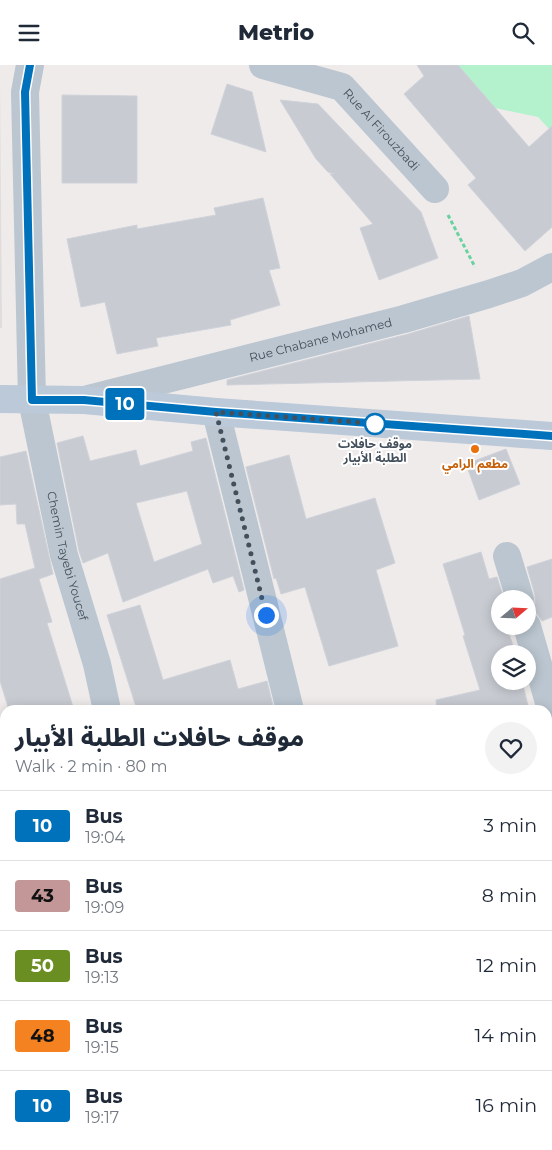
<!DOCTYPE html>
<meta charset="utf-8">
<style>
:root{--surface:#fff;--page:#f2f2f3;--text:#1f2937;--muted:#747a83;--line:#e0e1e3}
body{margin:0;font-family:Montserrat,"Noto Sans Arabic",sans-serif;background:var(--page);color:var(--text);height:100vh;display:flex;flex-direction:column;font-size:19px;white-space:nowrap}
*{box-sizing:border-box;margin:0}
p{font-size:16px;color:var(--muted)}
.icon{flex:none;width:28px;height:28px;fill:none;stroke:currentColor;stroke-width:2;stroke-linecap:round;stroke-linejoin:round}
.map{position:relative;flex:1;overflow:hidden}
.details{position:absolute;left:0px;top:640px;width:552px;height:445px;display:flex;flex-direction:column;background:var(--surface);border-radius:15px 15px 0 0;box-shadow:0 2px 12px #0003}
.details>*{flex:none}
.badge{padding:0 10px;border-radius:4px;font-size:18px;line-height:32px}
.needle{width:32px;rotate:71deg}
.tools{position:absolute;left:491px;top:525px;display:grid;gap:10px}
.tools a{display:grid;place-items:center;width:45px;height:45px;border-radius:50%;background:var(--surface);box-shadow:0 2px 12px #0003;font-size:25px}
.you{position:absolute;width:25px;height:25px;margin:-12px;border:4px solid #fff;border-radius:50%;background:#1a73e8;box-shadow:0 0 0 8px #1a73e833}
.map>.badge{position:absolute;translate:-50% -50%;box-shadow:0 0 0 2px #fff}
.round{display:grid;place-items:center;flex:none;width:52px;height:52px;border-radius:26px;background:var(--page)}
.headline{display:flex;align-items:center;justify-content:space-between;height:85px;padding:0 15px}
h1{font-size:24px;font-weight:800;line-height:38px}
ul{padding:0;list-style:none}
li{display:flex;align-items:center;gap:15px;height:70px;padding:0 15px;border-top:1px solid var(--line)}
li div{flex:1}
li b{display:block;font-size:19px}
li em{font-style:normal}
li .badge{min-width:55px;font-weight:700;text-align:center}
header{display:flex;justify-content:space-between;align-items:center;height:65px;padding:0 15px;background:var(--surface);font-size:22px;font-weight:800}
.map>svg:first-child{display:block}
</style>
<header><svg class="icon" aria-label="menu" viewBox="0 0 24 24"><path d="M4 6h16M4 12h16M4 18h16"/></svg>Metrio<svg class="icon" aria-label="search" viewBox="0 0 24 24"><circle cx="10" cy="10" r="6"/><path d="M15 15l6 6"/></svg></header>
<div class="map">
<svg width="552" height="1085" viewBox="0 0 552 1085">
<rect width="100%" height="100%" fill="#efebeb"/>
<path fill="#e0dcdd" d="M0,18l2,245h-2z"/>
<path fill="#b4f2cd" d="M454,0h98v67l-14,-15 -43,-9z"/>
<g fill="#c8cbd2" stroke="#cfd2d9" fill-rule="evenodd">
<path d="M417,0h41l71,82 23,-21v101l-27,24 -57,-66 8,-7 -72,-84 20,-18z"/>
<path d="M227,19l25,8 14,60 -55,-18z"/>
<path d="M62,30l75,1v87h-75z"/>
<path d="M280,35l38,4 103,108 17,46 -59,22 -19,-52 13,-4 -43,-50h4l-6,-2 -12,-13z"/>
<path d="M263,133l17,70 -11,2 11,35 -50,15 1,5 -75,13 2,8 -41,8 -12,-52 -24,5 -14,-68 70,-14v4l79,-14 -2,-7z"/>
<path d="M469,251l11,63 -253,6v-5l181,-46z"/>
<path d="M83,371l7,25 46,-11 4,16 53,-15 -2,-9 15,-4 38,152 -5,2 -6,-16 -20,7 -5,-14 -85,33 -15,-49 -25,10 -4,-12 -22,-108zM187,426l15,53 -48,18 -18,-59z"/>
<path d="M506,384l14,35 -41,16 -13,-36z"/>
<path d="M26,386l27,123 -14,5 13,43 -5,1 27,87h-65l-9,-29v-102l35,-11 -10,-44h-8l-1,-20 -16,1v-48z"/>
<path d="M289,390l17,64 69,-21 20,65 -19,7 22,76 -69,20 -24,-79 -24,7 -5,-16 -2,1 -28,-112z"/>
<path d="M481,487l8,27 8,-2 7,22h-4v27h12v4l-4,1 8,23h-16v27h22l7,29h-92l-1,-10 44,-10 -17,-54 2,-1 -22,-71z"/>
<path d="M552,494v58l-10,4 -5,-7 -7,-3 5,-8v-8l-8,-28z"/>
<path d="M140,540l23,75 67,-20 8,29 29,-8 7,29h-137l-30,-95z"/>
</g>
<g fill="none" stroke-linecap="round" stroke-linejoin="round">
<path stroke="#69d3a0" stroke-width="3" stroke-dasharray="4 2.5" stroke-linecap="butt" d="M448,150l27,52"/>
<g stroke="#bbc6d0" stroke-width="28">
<path id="s1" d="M263,0l79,22 93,102"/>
<path id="s2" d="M88,334l316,-80 85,-25 33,-11 30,-16"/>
<path id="s3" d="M32,335l32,155 33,109 10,46"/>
<path d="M216,347l74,298"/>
<path d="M507,491l13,43"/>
<path d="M527,561l25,87"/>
<path d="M548,831l4,-1"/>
<path d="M246,1080l2,5"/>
<path d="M430,1080l2,5"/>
</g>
<path stroke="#bbc6d0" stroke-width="28" d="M30,0l-5,27 7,308"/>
<path stroke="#bcc9d8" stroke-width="28" d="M0,334l84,1 132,12 336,24"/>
</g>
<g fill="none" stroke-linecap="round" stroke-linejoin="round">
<g stroke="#fff" stroke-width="11">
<path id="line" d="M30,0l-5,27 7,308h52l132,12 336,24"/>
</g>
<use href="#line" stroke="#0072bc" stroke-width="8"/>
<path stroke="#434f5b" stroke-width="5" stroke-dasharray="0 9" d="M266,550l-50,-203 166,12h-7"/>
</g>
<circle fill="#fff" stroke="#0072bc" stroke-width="2.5" cx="375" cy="359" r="10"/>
<circle fill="#e8710a" stroke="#fff" stroke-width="2" cx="475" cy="384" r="5"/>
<g text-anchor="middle" stroke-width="4" stroke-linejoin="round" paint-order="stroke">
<g font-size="12" fill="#434f5b" stroke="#fff">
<text dy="4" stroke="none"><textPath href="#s1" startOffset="140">Rue Al Firouzbadi</textPath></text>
<text dy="4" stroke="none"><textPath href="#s2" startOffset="240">Rue Chabane Mohamed</textPath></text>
<text dy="4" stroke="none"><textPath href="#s3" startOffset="160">Chemin Tayebi Youcef</textPath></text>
</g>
<g font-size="12" font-weight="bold" fill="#434f5b" stroke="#fff">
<text x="375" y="383">موقف حافلات<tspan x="375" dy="14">الطلبة الأبيار</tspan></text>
</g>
<g font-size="12" font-weight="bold" fill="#c56008" stroke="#fff">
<text x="475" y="403">مطعم الرامي</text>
</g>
</g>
</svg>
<div class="tools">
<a><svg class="needle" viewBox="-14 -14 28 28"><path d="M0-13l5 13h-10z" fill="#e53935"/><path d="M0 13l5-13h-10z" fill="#747a83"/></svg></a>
<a><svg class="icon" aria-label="layers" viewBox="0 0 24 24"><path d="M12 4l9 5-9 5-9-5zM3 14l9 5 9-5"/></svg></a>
</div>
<div class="you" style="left:266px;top:550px"></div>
<b class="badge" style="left:125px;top:339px;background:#0072bc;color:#fff">10</b>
<section class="details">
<div class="headline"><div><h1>موقف حافلات الطلبة الأبيار</h1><p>Walk · 2 min · 80 m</p></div><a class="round"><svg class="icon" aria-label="heart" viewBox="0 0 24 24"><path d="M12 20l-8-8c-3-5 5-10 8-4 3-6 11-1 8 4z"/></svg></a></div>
<ul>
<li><span class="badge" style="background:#0072bc;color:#fff">10</span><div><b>Bus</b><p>19:04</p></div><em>3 min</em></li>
<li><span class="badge" style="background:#c39797;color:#111">43</span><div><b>Bus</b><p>19:09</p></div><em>8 min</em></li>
<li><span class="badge" style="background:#6b8e23;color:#fff">50</span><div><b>Bus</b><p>19:13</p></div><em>12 min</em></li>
<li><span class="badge" style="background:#f58220;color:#111">48</span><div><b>Bus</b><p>19:15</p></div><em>14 min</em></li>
<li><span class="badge" style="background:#0072bc;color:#fff">10</span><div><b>Bus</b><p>19:17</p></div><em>16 min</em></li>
</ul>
</section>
</div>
